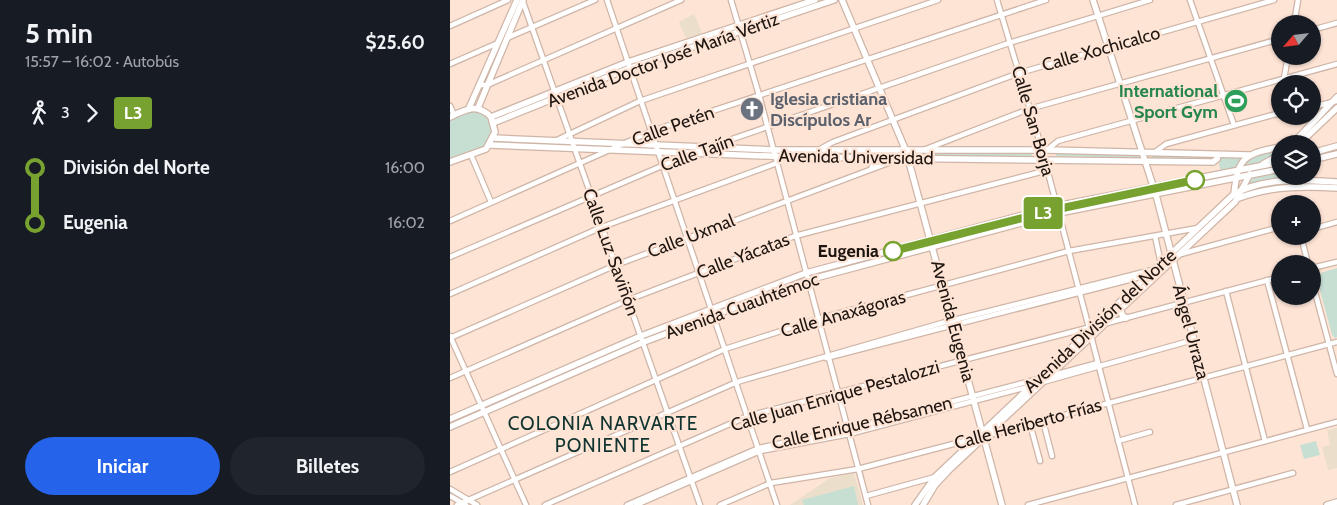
<!DOCTYPE html>
<html lang="es">
<meta charset="utf-8">
<style>
:root{--surface:#171b24;--page:#20242c;--text:#f1f3f6;--muted:#9ea1a6;--accent:#2563eb}
body{margin:0;font-family:Cabin,sans-serif;background:var(--page);color:var(--text);height:100vh;display:flex;flex-direction:column;font-size:19px;white-space:nowrap}
*{box-sizing:border-box;margin:0}
p{font-size:16px;color:var(--muted)}
.icon{flex:none;width:28px;height:28px;fill:none;stroke:currentColor;stroke-width:2;stroke-linecap:round;stroke-linejoin:round}
.map{position:relative;flex:1;overflow:hidden}
.sheet{display:flex;flex-direction:column;background:var(--surface);width:450px}
.sheet>*{flex:none}
.badge{padding:0 10px;border-radius:4px;font-size:18px;line-height:32px}
.needle{width:32px;rotate:242deg}
.fabs{position:absolute;left:821px;top:15px;display:grid;gap:10px}
.fabs a{display:grid;place-items:center;width:50px;height:50px;border-radius:50%;background:var(--surface);box-shadow:0 1px 4px #0004;font-size:25px}
.map>.badge{position:absolute;translate:-50% -50%;box-shadow:0 0 0 2px #fff}
.legs{display:flex;align-items:center;gap:8px;height:55px;padding:0 25px;font-size:16px}
.legs p{margin-inline-start:auto}
.summary{display:flex;align-items:center;justify-content:space-between;height:85px;padding:0 25px}
h1{font-size:28px;font-weight:700;line-height:38px}
.action{display:flex;gap:10px;margin-top:auto;padding:10px 25px}
.action a{flex:1;height:58px;border-radius:30px;background:var(--accent);color:#fff;font-size:20px;font-weight:700;line-height:58px;text-align:center}
.action a+a{background:var(--page);color:var(--text)}
ul{padding:0 25px;list-style:none}
li{display:flex;align-items:center;gap:18px;height:55px;font-size:19px}
li i{display:grid;place-items:center;width:8px;height:100%;margin:0 6px;background:currentColor}
li i::after{content:'';width:12px;height:12px;margin:-6px;border:4px solid;border-radius:50%;background:var(--surface)}
li p{margin-inline-start:auto}
li:first-child i{background:linear-gradient(#0000 50%,currentColor 0)}
li:last-child i{background:linear-gradient(currentColor 50%,#0000 0)}
main{display:flex;flex:1;min-height:0}
.map>svg:first-child{display:block}
</style>
<main>
<section class="sheet">
<div class="summary"><div><h1>5 min</h1><p>15:57 – 16:02 · Autobús</p></div><b>$25.60</b></div>
<div class="legs"><svg class="icon" aria-label="walk" viewBox="0 0 24 24"><circle cx="13" cy="4" r="2"/><path d="M13 8l-2 6 4 7M11 14l-3 7M7 12l3-4h3l4 4"/></svg>3<svg class="icon" aria-label="forward" viewBox="0 0 24 24"><path d="M9 5l7 7-7 7"/></svg><b class="badge" style="background:#78a22f;color:#fff">L3</b></div>
<ul>
<li><i style="color:#78a22f"></i><b>División del Norte</b><p>16:00</p></li>
<li><i style="color:#78a22f"></i><b>Eugenia</b><p>16:02</p></li>
</ul>
<div class="action"><a>Iniciar</a><a>Billetes</a></div>
</section>
<div class="map">
<svg width="887" height="505" viewBox="0 0 887 505">
<rect width="100%" height="100%" fill="#fee4d5"/>
<g fill="#ebdeca">
<path d="M244,14l8,19 -16,5 -7,-16z"/>
<path d="M887,428v40l-9,2 -6,-23 8,-2 -3,-15z"/>
<path d="M404,473l9,32h-73l40,-27z"/>
</g>
<g fill="#c7dfd3">
<path d="M22,111c14,3 17,8 21,20l-8,16 -35,13v-40z"/>
<path d="M830,150l-27,17 -12,2 8,-12z"/>
<path d="M471,153h111v3h-115z"/>
<path d="M607,153l81,2 1,3 -83,-2z"/>
<path d="M703,155l62,2 -2,3 -62,-2z"/>
<path d="M792,156l-8,14 -13,2 -2,-8 1,-6z"/>
<path d="M830,173v3h15l-48,8 7,-6z"/>
<path d="M887,268v69l-2,1 -3,-3 -15,-56v-5z"/>
<path d="M866,441l4,14 -16,4 -4,-14z"/>
<path d="M404,486l4,19h-54l-2,-5z"/>
</g>
<g fill="none" stroke-linecap="round" stroke-linejoin="round">
<g stroke="#cfb5a7" stroke-width="7">
<g id="minor">
<path d="M157,0l170,505"/>
<path d="M281,0l28,95 109,410"/>
<path d="M547,0l44,146 48,182"/>
<path d="M740,0l44,125"/>
<path d="M73,2l177,503"/>
<path d="M844,24l4,-24"/>
<path d="M0,26l58,-26"/>
<path d="M862,30l25,-7"/>
<path d="M57,38l88,-38"/>
<path d="M0,64l48,-21"/>
<path d="M833,84l5,-28"/>
<path d="M29,85h8l194,-85"/>
<path d="M0,106l4,9"/>
<path d="M862,107l25,-6"/>
<path d="M827,114l3,-15"/>
<path d="M105,141l85,-40 298,-101"/>
<path d="M370,149l13,-7 186,-69 255,-73"/>
<path d="M476,149l103,-40 251,-70"/>
<path d="M597,150l11,-9 279,-77"/>
<path d="M705,152l11,-8 114,-31"/>
<path d="M21,155l20,47"/>
<path d="M841,200l1,4"/>
<path d="M0,221l202,-90 394,-131"/>
<path d="M862,229l25,-7"/>
<path d="M705,236l6,28"/>
<path d="M851,236l7,28"/>
<path d="M731,254l99,-27"/>
<path d="M0,257l242,-104 317,-110 141,-43"/>
<path d="M862,268l25,-6"/>
<path d="M817,280l40,149"/>
<path d="M862,281l25,93"/>
<path d="M776,291l39,150"/>
<path d="M0,294l152,-67 175,-64"/>
<path d="M657,323l173,-46"/>
<path d="M0,336l76,169"/>
<path d="M641,336l44,169"/>
<path d="M0,338l166,-73 283,-106 7,-8"/>
<path d="M376,358l322,-83"/>
<path d="M600,376l48,-13"/>
<path d="M0,378l178,-78 167,-64 253,-66"/>
<path d="M593,382l150,-42"/>
<path d="M593,421l9,35"/>
<path d="M580,424l10,37"/>
<path d="M536,436l351,-94"/>
<path d="M668,441l32,-9"/>
<path d="M0,472l275,-123 93,-30 251,-68 129,-23"/>
<path d="M0,489l27,16"/>
<path d="M0,496l16,9"/>
<path d="M416,496l69,-19"/>
<path d="M7,505l280,-123 205,-59 210,-53"/>
<path d="M95,505l203,-89 347,-90"/>
<path d="M177,505l132,-57 89,-19 190,-50"/>
<path d="M186,505l124,-54 89,-17 182,-48"/>
<path d="M270,505l51,-22 87,-14 118,-31"/>
<path d="M578,505l309,-83"/>
<path d="M726,505l117,-32"/>
</g>
</g>
<g stroke="#cfb5a7" stroke-width="8">
<g id="major">
<path d="M392,0l64,151 96,354"/>
<path d="M643,0l63,195 81,310"/>
<path d="M19,108l48,-108"/>
<path d="M28,108l45,-108"/>
<path d="M0,117c16,-8 27,-14 41,0l4,15 -9,17 -36,13"/>
<path d="M41,117l137,-55 187,-62"/>
<path d="M43,123l137,-55 204,-68"/>
<path d="M43,138l281,12h273l202,5"/>
<path d="M838,144l11,-7 38,-40"/>
<path d="M849,144l38,-36"/>
<path d="M40,145l302,12 421,5 4,-3 1,-4"/>
<path d="M862,153l25,-7"/>
<path d="M421,158l4,5 -3,5"/>
<path d="M862,160l25,-6"/>
<path d="M813,164l17,-9"/>
<path d="M784,194c4,-37 10,-40 46,-47"/>
<path d="M789,198c31,-12 65,-12 98,-10"/>
<path d="M671,310l1,5 4,3"/>
<path d="M0,419l191,-83 165,-63 251,-67 223,-44"/>
<path d="M0,427l194,-85 164,-62 251,-67 221,-44"/>
<path d="M508,443l5,7"/>
<path d="M465,505l20,-28 299,-283c31,-17 69,-14 103,-12"/>
<path d="M473,505l12,-20 14,-15 286,-268 15,-28"/>
<path d="M877,505l10,-3"/>
</g>
</g>
<use href="#minor" stroke="#fff" stroke-width="4.5"/>
<use href="#major" stroke="#fff" stroke-width="5.5"/>
</g>
<g fill="none" stroke-linecap="round" stroke-linejoin="round">
<g stroke="#fff" stroke-width="11">
<path id="line-1" d="M443,251l165,-42 137,-29"/>
</g>
<use href="#line-1" stroke="#78a22f" stroke-width="8"/>
</g>
<defs>
<g id="stadium-disc" transform="scale(1.25)"><circle r="9.5" fill="#2e9e5b" stroke="#fee4d5"/><path d="M0-5a6.5 5 0 1 0 0 10a6.5 5 0 1 0 0-10ZM-3.5-1.8h7v3.6h-7Z" fill="#fff"/></g>
<g id="church-disc" transform="scale(1.25)"><circle r="9.5" fill="#6b7280" stroke="#fee4d5"/><path d="M-1.2-6h2.4v3.5h3.3v2.4h-3.3V6h-2.4V-.1h-3.3v-2.4h3.3Z" fill="#fff"/></g>
</defs>
<g fill-rule="evenodd">
<use href="#stadium-disc" x="786" y="101"/>
<use href="#church-disc" x="302" y="109"/>
</g>
<g fill="#fff" stroke="#78a22f" stroke-width="2.5">
<circle cx="745" cy="180" r="9"/>
<circle cx="443" cy="251" r="9"/>
</g>
<g text-anchor="middle" stroke-width="4.5" stroke-linejoin="round" paint-order="stroke">
<g font-size="18" fill="#1e1510" stroke="#fee4d5">
<text transform="translate(651 49) rotate(-16)" y="6">Calle Xochicalco</text>
<text transform="translate(213 60) rotate(-20)" y="6">Avenida Doctor José María Vértiz</text>
<text transform="translate(583 121) rotate(74)" y="6">Calle San Borja</text>
<text transform="translate(223 126) rotate(-20)" y="6">Calle Petén</text>
<text transform="translate(247 153) rotate(-20)" y="6">Calle Tajín</text>
<text transform="translate(406 157) rotate(1)" y="6">Avenida Universidad</text>
<text transform="translate(241 236) rotate(-21)" y="6">Calle Uxmal</text>
<text transform="translate(161 252) rotate(70)" y="6">Calle Luz Saviñón</text>
<text transform="translate(293 256) rotate(-21)" y="6">Calle Yácatas</text>
<text transform="translate(292 306) rotate(-20)" y="6">Avenida Cuauhtémoc</text>
<text transform="translate(393 314) rotate(-16)" y="6">Calle Anaxágoras</text>
<text transform="translate(503 321) rotate(75)" y="6">Avenida Eugenia</text>
<text transform="translate(650 321) rotate(-43)" y="6">Avenida División del Norte</text>
<text transform="translate(741 332) rotate(75)" y="6">Ángel Urraza</text>
<text transform="translate(385 396) rotate(-16)" y="6">Calle Juan Enrique Pestalozzi</text>
<text transform="translate(412 423) rotate(-13)" y="6">Calle Enrique Rébsamen</text>
<text transform="translate(578 424) rotate(-15)" y="6">Calle Heriberto Frías</text>
</g>
<g font-size="18" font-weight="bold" fill="#27864d" stroke="#fee4d5" text-anchor="end">
<text x="768" y="97">International<tspan x="768" dy="21">Sport Gym</tspan></text>
</g>
<g font-size="18" font-weight="bold" fill="#5b616d" stroke="#fee4d5" text-anchor="start">
<text x="320" y="105">Iglesia cristiana<tspan x="320" dy="21">Discípulos Ar</tspan></text>
</g>
<g font-size="18" font-weight="bold" fill="#1e1510" stroke="#fee4d5" text-anchor="end">
<text x="429" y="257">Eugenia</text>
</g>
<g font-size="19" letter-spacing="1" fill="#113430" stroke="#fee4d5">
<text x="153" y="430">COLONIA NARVARTE<tspan x="153" dy="22">PONIENTE</tspan></text>
</g>
</g>
</svg>
<div class="fabs">
<a><svg class="needle" viewBox="-14 -14 28 28"><path d="M0-13l5 13h-10z" fill="#e53935"/><path d="M0 13l5-13h-10z" fill="#9ea1a6"/></svg></a>
<a><svg class="icon" aria-label="locate" viewBox="0 0 24 24"><circle cx="12" cy="12" r="6"/><path d="M12 2v4M12 18v4M2 12h4M18 12h4"/></svg></a>
<a><svg class="icon" aria-label="layers" viewBox="0 0 24 24"><path d="M12 4l9 5-9 5-9-5zM3 14l9 5 9-5"/></svg></a>
<a>+</a>
<a>−</a>
</div>
<b class="badge" style="left:593px;top:213px;background:#78a22f;color:#fff">L3</b>
</div>
</main>
